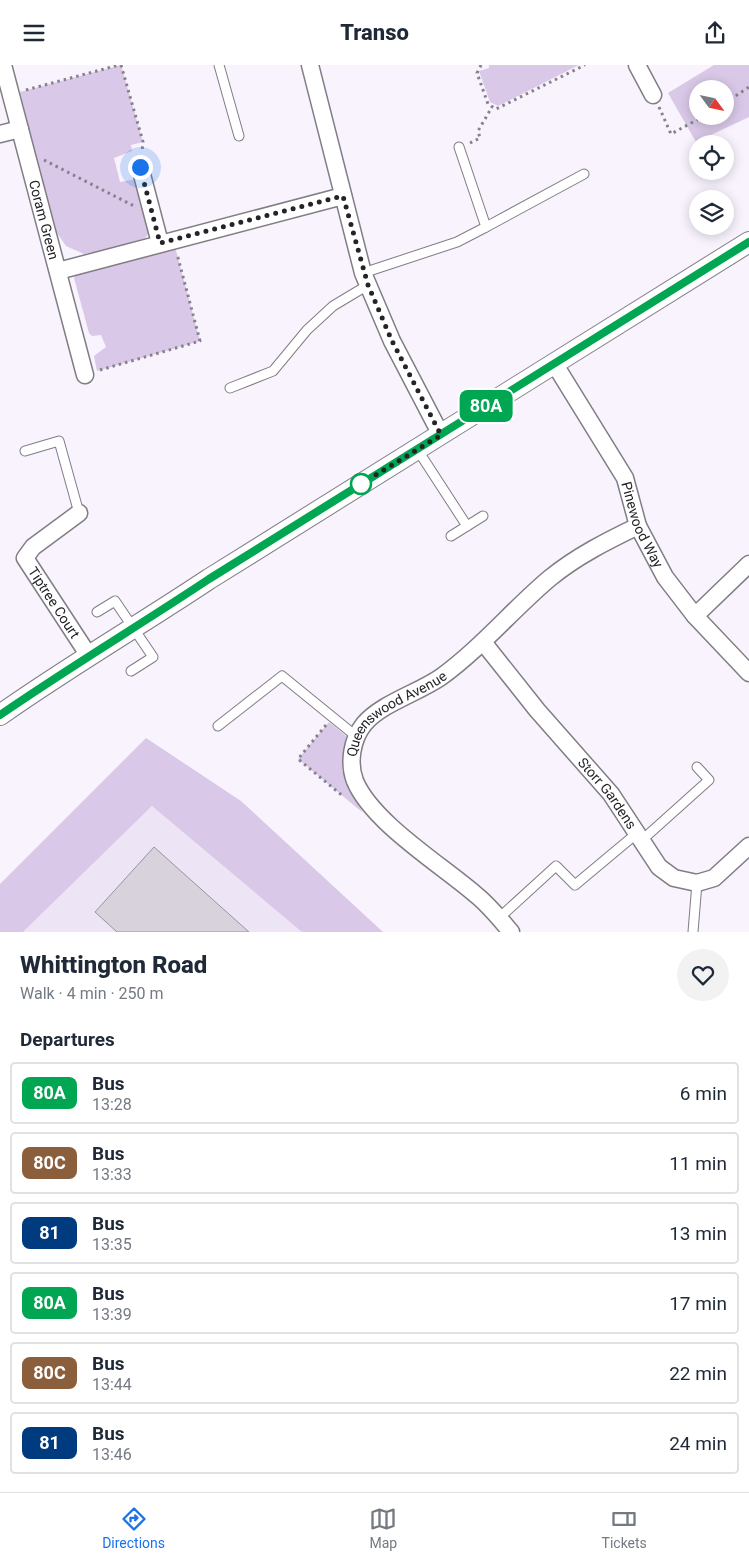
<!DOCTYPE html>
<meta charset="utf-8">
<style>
:root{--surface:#fff;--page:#f2f2f3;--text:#1f2937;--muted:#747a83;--line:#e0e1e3;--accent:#1a73e8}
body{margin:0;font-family:Roboto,sans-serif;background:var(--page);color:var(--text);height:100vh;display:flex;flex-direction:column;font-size:19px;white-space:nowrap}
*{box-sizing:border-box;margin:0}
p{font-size:16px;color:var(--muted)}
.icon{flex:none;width:28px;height:28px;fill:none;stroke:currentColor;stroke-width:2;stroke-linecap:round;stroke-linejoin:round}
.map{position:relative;height:867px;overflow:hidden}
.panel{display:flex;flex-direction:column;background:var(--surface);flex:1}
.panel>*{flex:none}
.badge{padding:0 10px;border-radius:8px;font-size:18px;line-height:32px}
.needle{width:32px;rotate:123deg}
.tools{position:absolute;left:689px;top:15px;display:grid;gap:10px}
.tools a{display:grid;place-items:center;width:45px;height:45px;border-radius:50%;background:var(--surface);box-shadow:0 2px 12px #0003;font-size:25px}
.you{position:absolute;width:25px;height:25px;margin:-12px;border:4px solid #fff;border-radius:50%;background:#1a73e8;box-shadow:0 0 0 8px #1a73e833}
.map>.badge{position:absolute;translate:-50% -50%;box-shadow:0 0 0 2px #fff}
h2{padding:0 20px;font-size:19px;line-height:45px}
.round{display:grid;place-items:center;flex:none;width:52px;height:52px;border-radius:26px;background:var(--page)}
.headline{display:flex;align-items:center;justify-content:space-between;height:85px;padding:0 20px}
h1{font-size:24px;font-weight:800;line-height:38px}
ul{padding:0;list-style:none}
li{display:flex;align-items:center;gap:15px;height:62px;margin:0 10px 8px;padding:0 10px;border:2px solid var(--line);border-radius:5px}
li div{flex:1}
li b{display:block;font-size:19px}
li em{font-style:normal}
li .badge{min-width:55px;font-weight:700;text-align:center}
header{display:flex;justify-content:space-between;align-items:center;height:65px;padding:0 20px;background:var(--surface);font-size:22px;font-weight:800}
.tabs{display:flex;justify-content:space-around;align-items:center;height:70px;border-top:1px solid var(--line);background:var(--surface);font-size:14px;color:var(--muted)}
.tabs a{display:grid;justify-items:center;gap:2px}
.tabs .selected{color:var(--accent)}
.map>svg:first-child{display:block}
</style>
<header><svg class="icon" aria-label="menu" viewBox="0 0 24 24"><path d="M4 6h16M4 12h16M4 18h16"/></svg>Transo<svg class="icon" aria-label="share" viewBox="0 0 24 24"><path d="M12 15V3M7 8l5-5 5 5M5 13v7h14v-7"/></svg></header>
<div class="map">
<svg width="749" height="867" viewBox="0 0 749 867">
<rect width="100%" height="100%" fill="#f8f3fd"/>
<path fill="#ede4f5" d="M152,741l124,102 26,24h-279z"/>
<g fill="#d9c8e8" fill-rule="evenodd">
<path d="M121,0l22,77 -12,3 1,6 -18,7 6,24 17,-3 13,53 -5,6 -35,11 -26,5 -18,-8 -9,-13 -22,-78 -15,-63z"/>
<path d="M489,0h90l-81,41 -8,-4 -11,-31 10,-3z"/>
<path d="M714,0h35v52l-53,25 -28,-49zM698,24h27v27h-27z"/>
<path d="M174,178l26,98 -103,30 -3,-15 12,-9 -5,-12 -9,1 -3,-3 -15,-55 4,-10z"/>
<path d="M329,657l17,14 -4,34 20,42 -64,-53z"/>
<path d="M146,673l95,63 142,131h-81l-150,-126 -129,126h-23v-48z"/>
</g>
<path fill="#d7d2dc" stroke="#98949c" d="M154,782l95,85h-132l-22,-20z"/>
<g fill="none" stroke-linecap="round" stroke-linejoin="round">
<g stroke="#817d85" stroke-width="11">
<g id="service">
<path d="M219,0l20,71"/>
<path d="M486,162l98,-53"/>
<path d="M363,208l94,-31 29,-15 -27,-80"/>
<path d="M230,323l43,-17 34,-41 26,-24 35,-21"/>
<path d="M417,384l50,77"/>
<path d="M25,386l34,-10 20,72"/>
<path d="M451,471l32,-20"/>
<path d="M97,547l18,-11 38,56 -22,14"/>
<path d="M218,661l64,-50 75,61"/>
<path d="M641,776l68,-61 -12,-13"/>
<path d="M499,853l57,-52 19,19 61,-51"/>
<path d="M693,867l4,-49"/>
</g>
</g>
<g stroke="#817d85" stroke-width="19">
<g id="minor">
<path id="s1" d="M3,0l82,310"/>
<path d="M310,0l53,208 29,68 49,94"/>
<path d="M637,0l16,30"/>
<path d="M0,69l20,-5"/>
<path d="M140,102l20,76"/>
<path d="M58,206l285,-75"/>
<path id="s2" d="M554,298l71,115 13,48 27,51 30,39 54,57"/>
<path id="s3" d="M79,448l-46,34 -8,11 64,98"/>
<path d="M695,551l54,-52"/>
<path id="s4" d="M483,577l54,68 74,84 48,73 15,11 23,5 17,-5 35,-32"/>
<path id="s5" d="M511,867c-11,-13 -22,-27 -36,-38 -35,-30 -103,-72 -120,-113 -7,-18 -3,-42 9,-57 18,-21 54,-31 77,-47 40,-29 72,-68 109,-99 27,-22 57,-37 88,-52"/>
</g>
</g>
<g stroke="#817d85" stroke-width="22">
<path id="tertiary" d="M0,650c68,-48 140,-90 209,-136l540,-337"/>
</g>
<g stroke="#858289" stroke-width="3" stroke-dasharray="2.5 4" stroke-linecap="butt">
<path d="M121,0l22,77 -1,9"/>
<path d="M481,0l-4,8 11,31 8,5 89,-44"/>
<path d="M26,25l93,-25"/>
<path d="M725,38l24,-16"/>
<path d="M659,42l12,27 33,-18"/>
<path d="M470,78l10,-5 -2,-7 14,-24"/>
<path d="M44,95l90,46"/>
<path d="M100,305l100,-29 -23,-87"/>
<path d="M326,660l-28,34 46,38"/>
</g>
<use href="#service" stroke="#fff" stroke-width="9"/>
<use href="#minor" stroke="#fff" stroke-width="16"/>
<use href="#tertiary" stroke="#fff" stroke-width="20"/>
</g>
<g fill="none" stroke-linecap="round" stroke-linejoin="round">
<g stroke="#fff" stroke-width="11">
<path id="line" d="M0,650c68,-47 140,-90 209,-136l540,-337"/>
</g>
<use href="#line" stroke="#00a651" stroke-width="8"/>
<path stroke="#252327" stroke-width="5" stroke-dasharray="0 9" d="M140,102l20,76 183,-47 25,89 24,56 49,94 -80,49"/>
</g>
<circle fill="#fff" stroke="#00a651" stroke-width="2.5" cx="361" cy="419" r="10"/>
<g text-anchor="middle" stroke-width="4" stroke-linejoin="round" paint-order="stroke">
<g font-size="14" fill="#252327" stroke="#fff">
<text dy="5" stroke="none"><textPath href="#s1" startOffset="160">Coram Green</textPath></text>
<text dy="5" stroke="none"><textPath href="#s2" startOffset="185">Pinewood Way</textPath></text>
<text dy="5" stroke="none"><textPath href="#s3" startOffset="124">Tiptree Court</textPath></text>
<text dy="5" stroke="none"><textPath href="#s5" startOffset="309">Queenswood Avenue</textPath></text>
<text dy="5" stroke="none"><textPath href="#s4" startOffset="196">Storr Gardens</textPath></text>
</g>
</g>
</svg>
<div class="tools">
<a><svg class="needle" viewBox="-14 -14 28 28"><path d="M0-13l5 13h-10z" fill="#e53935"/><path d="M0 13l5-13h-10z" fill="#747a83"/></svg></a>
<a><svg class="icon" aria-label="locate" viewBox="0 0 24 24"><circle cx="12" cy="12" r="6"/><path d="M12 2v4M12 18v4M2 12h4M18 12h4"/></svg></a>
<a><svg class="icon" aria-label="layers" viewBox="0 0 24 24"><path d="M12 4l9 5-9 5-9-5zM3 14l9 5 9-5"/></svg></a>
</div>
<div class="you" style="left:140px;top:102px"></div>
<b class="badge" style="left:486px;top:341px;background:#00a651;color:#fff">80A</b>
</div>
<section class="panel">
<div class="headline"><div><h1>Whittington Road</h1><p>Walk · 4 min · 250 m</p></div><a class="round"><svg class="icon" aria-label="heart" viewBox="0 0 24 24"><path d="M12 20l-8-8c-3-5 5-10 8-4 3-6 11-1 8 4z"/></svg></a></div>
<h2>Departures</h2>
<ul>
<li><span class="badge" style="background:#00a651;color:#fff">80A</span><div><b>Bus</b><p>13:28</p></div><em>6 min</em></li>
<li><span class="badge" style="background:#8b5e3c;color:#fff">80C</span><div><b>Bus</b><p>13:33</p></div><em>11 min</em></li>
<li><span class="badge" style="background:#003b80;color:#fff">81</span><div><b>Bus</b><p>13:35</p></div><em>13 min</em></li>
<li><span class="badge" style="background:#00a651;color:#fff">80A</span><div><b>Bus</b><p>13:39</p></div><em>17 min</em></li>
<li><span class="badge" style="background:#8b5e3c;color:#fff">80C</span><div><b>Bus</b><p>13:44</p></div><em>22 min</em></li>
<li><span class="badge" style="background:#003b80;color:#fff">81</span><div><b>Bus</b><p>13:46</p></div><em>24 min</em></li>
</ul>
</section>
<nav class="tabs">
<a class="selected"><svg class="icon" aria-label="directions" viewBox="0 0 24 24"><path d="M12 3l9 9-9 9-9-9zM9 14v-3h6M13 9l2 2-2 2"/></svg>Directions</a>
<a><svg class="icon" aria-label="map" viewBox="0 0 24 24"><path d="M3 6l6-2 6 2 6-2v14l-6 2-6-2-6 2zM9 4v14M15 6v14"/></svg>Map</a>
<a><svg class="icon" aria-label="tickets" viewBox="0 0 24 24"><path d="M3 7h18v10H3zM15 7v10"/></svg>Tickets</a>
</nav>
